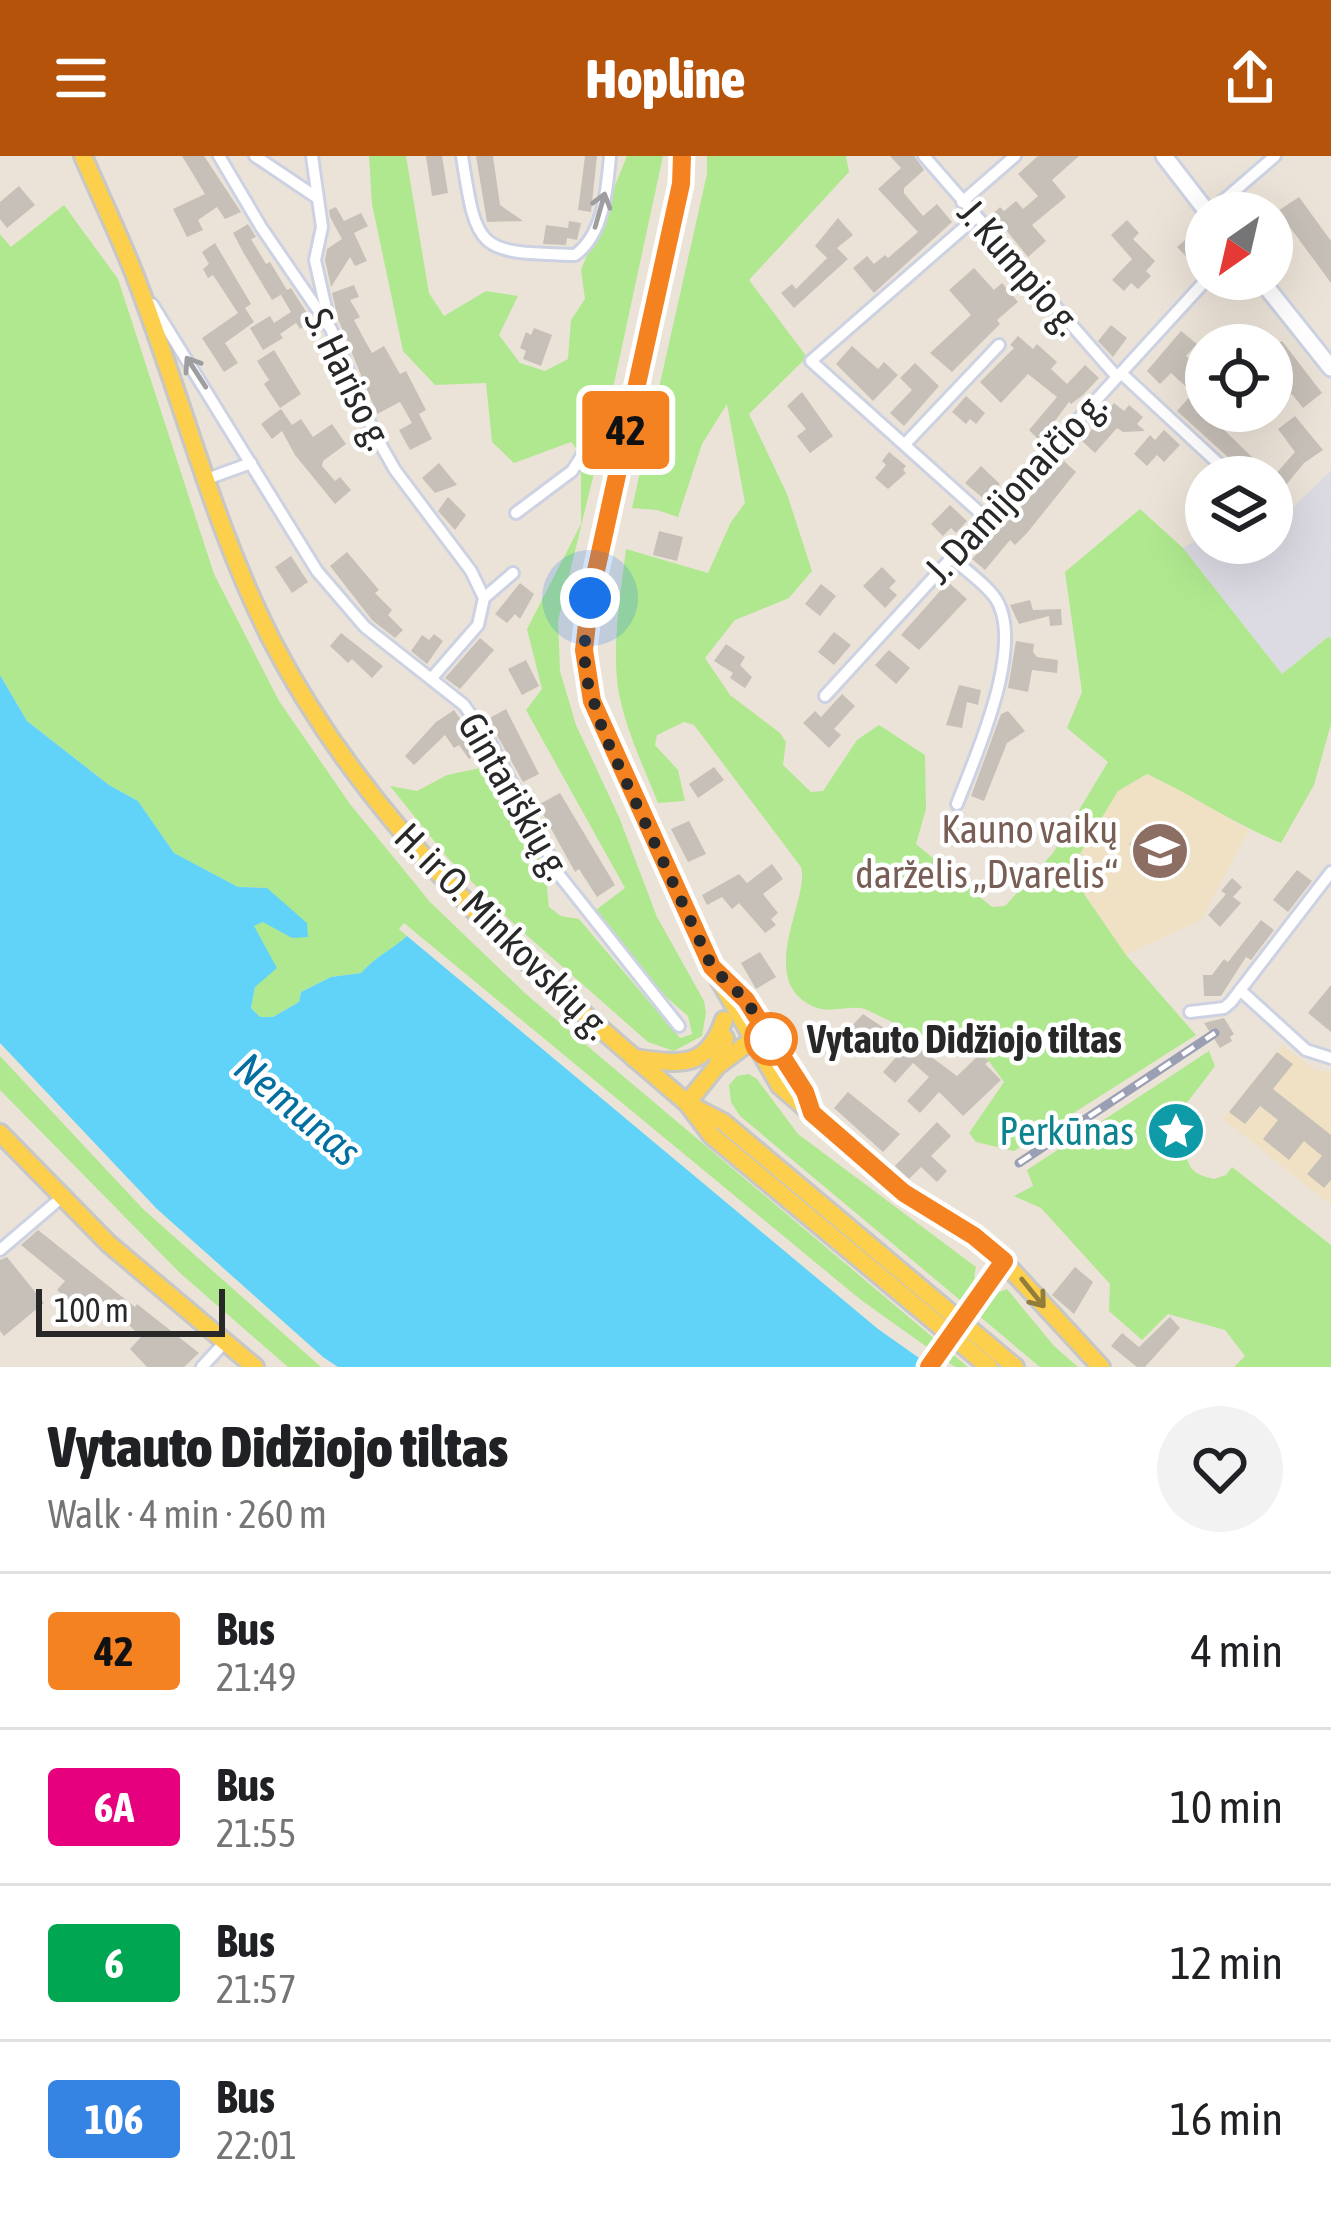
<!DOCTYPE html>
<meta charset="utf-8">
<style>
:root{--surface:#fff;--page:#f2f2f2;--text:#202124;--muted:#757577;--line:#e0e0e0;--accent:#b45309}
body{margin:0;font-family:"Asap Condensed",sans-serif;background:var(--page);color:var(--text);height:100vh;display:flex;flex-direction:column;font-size:45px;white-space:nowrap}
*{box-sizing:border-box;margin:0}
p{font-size:39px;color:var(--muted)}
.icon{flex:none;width:66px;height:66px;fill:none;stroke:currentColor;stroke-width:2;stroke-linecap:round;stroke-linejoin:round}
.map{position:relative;height:1211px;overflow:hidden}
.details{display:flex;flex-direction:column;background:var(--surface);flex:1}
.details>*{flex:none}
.badge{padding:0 24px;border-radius:9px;font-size:42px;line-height:78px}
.needle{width:78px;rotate:214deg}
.controls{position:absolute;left:1185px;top:36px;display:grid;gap:24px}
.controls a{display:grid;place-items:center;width:108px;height:108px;border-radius:50%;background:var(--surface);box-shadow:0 12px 48px #0002;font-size:60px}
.scale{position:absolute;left:36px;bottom:30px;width:189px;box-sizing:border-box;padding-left:12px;border:6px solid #282828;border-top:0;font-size:33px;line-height:42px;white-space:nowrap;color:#282828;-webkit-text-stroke:9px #fff;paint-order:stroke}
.you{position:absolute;width:60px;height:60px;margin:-30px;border:9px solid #fff;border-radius:50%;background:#1a73e8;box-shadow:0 0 0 18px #1a73e833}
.map>.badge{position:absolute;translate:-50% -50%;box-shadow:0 0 0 6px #fff}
.round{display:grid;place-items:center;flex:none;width:126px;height:126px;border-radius:63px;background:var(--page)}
.headline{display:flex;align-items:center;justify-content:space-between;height:204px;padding:0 48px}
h1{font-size:57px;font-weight:800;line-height:90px}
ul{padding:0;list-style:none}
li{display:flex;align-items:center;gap:36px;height:156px;padding:0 48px;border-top:3px solid var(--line)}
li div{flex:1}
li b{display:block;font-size:45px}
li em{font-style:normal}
li .badge{min-width:132px;font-weight:700;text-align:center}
header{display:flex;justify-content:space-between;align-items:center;height:156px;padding:0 48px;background:var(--accent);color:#fff;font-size:54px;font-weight:800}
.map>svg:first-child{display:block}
</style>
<header><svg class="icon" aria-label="menu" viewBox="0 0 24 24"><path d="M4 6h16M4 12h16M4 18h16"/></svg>Hopline<svg class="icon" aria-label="share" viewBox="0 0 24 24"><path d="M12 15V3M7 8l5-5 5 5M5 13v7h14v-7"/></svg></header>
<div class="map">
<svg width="1331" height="1211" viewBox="0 0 1331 1211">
<rect width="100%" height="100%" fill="#ece3d8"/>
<path fill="#dcdae3" d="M1331,315v169l-3,-4 -46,38 -99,-126 23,-14v9h66v-16z"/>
<g fill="#f0e1c5">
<path d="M1147,618l35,16 67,40 -48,90 -75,35 -57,-84 49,-80z"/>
<path d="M1282,889l34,25 15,2v133l-108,-86z"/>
</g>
<g fill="#afe88f">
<path d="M369,0h37l23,137 15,23 42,-25 32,5 -19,39 21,28 25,8 23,-12 3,-39 14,-21 -4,-29 46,-114h36l-56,260 -26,38 -10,-12 -57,21 -22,-21 -6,-59 -51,2 -32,-34 -31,-147z"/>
<path d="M707,0h139l3,16 -100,108 58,77 -58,57 38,80 25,77 -23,27 -54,22 -30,38 25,37 50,38 6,9 -3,23 28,27 12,-1 34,-51 22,-15 46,30 1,54 -10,35 76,63 13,-1 48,-53 55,-91 -41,-34 15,-36 -17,-120 75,-63 43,39 99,126 47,-38 2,4v84l-17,61 -33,58c-47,-19 -88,-48 -134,-69l-29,17 -49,81 57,83 70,80 -182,116 -38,-9 -7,-9 35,-51 -24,-33 -15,8 -100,-48c-16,-4 -33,4 -48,-1 -65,-24 -6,-111 -16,-141l-107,-142 -10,-3 -27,13 -2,10 23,25 7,31 -27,2c-15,-38 -37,-83 -41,-123 -4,-44 4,-88 9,-131l82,24 23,-51 14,-19 -18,-99 -25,40 -24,73 -21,-7 -25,-2 75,-334z"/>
<path d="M64,49l54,74 96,295 65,127 71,103 80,98 97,93 441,372h-13l-94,-67 -457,-377 -5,6 8,7c-16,14 -32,21 -46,37l-30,4 -30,15 -2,10 -26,15 -13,1 -9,-10 4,-21 -1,-61 9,-4 4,-34 -29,-1 -64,-34 -36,-52 -29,-16 -82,-64 -27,-46v-441l11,13z"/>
<path d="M595,313l-37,152 2,50 16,54 43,92 38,100 47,84 2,12 -4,23 -28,15 -26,-9 -134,-118 -67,-67 -57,-71 27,5 30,-16 43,-9 55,101 4,40 12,9 18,3 101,119 12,-4 -4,-18 -37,-32 -59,-71 33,-25 -99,-178 16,-21 -15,-60 54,-105v-52z"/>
<path d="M1209,895l6,15 -32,42 -21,16c6,6 18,14 21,22 7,21 5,27 31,33l12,-4 6,-8 99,78v122h-97l11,-11 -20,-26 -57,-16 -26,26 -33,-29 1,-27 -69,-76 -27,-12 19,-10 -6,-16z"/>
<path d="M0,900l143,153 178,158h-33l-108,-94 -180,-183z"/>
<path d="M749,918l8,5 41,55 178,133 -2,10 23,16 10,-4 47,57 24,21h-38l-300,-251 -9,-14 -2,-17 8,-9z"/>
</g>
<path fill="#61d3f8" d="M0,519l27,46 82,64 29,16 36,52 64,34 29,1 40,35 1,14 -16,1 -29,-16 -9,4 23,42 -22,19 -4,21 9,9h13l26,-15 2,-10 30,-15 30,-4c14,-16 30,-23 46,-37l471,393 54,38h-594l-15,-10 -166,-148 -157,-166z"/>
<g fill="#c7c0b8">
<path d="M182,0h22l37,56 -16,7 -8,-12 -19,13 5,10 -16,7 -14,-28 32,-15z"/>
<path d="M426,0h16l6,37 -16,3z"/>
<path d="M476,0h17l7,49 23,16 -36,1z"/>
<path d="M585,0h12l-6,56 -13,-2z"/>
<path d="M890,0h24l10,14 -20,18v5l19,23 14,-12 15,18 -78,71 -21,-25 14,-12 7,8 11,-9 3,3 30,-26 -40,-43 23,-21z"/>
<path d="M1038,0h41l-27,24 14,17 -34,28 14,16 -18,16 -35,-43 7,-7 4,4 12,-10 7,8 15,-13 -20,-22z"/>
<path d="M19,30l16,19 -28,23 -7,-9v-17z"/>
<path d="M1299,41l32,44v42l-53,-72z"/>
<path d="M336,51l8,14 17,-8 7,13 -14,7 13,28 -12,5 -5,-9 -19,30 -6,-27 2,-11 15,-10 -12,-22 -1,-7z"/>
<path d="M838,62l15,17 -16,13 11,11 -54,49 -13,-15 11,-9 4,5 31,-31 -12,-12z"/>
<path d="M1127,64l12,13 -6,6 22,22 -9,10 5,5 -13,13 -7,-6 -7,8 -12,-11 20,-21 -21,-24z"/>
<path d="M569,65l12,2 -4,17 -10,-2 -1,7 -23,-1 3,-19 22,3z"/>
<path d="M248,68l8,13 -5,2 15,25 4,-2 17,28 4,-2 21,33 -12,8 -4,-6 -16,11 3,4 -20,12 -13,-22 20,-12 4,7 17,-11 -10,-17 6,-4 -15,9 -29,-48 -10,-19z"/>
<path d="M1193,77l13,15v10l-10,9 -19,-20z"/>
<path d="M215,87l36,61 -12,8 6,-4 9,14 -29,21 13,20 -14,9 -22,-34 36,-25 -25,-38 -5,3 -5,-9 6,-5 -7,-12z"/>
<path d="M974,112l20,22 8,-7 16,19 -21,18 3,4 -48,48 -22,-19 41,-38 -22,-25z"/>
<path d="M354,129l5,12 -9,3 10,17 -6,3 9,17 9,16 12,-7 16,28 6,-3 20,39 -7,4 13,25 -22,11 -11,-20 13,-7 -12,-21 -23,12 -39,-95 -6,-26z"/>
<path d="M1111,169l16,13 -14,19 -15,-16z"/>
<path d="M1227,170l4,4 5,-3 14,18h-48z"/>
<path d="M534,172l18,7 -11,31 -18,-7 3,-8 -6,-3 6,-16 5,3z"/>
<path d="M1181,175l16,13 -11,12 20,18 -14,18 -21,-19 -11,11 -13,-13z"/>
<path d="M1018,180l15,13 4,-5 20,18 -6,7 16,15 18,-19 14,13 -16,17 -12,9 -2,-2 -29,39 -11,-11 28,-33 -29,-23 -27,29 -21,-21 34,-34 -4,-3z"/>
<path d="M1282,185l40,52 -19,15 -11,-14 -20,15v-60z"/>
<path d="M852,190l26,23 6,-7 14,13 -25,26 -37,-37z"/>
<path d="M274,194l27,44 -21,14 -16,-24 5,-4 -12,-19z"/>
<path d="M915,207l24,23 -35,40 -14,-13 22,-23 -12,-12z"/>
<path d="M802,236l31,44 -23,17 -13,-17 9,-7 -19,-23z"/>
<path d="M1193,237l12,11 1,7h35l-17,19 28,27 -11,12 -64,-58z"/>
<path d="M966,240l19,17 -9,11 -6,-5 -4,5 -14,-12z"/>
<path d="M1114,247l10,8 5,-6 14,12 -6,7 8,7 -22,1 -6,-4 -22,25 -13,-12z"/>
<path d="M281,253l11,16 9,-6 12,18 19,-13 14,20 -23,17 -1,5 13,15 5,-4 11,13 -16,14 -40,-49 -13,-24 -10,8 -11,-15z"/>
<path d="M1295,260l28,34 -19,13 -32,39v-24l23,-26 -17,-23z"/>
<path d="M1164,274l16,15 -16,17 -7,-7 -10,11 -13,-12 16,-19 5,5z"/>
<path d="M889,296l17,14 -3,4 3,3 -18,16 -13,-11 11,-13 -4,-4z"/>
<path d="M1064,305l12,11 -49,61 -12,12 -5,-5 -25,30 -13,-11z"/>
<path d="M439,307l18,22 -22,8 -13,-15z"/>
<path d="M981,310l19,18 -15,16 -20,-17z"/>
<path d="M448,341l18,18 -11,15 -17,-19z"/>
<path d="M950,349l17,16 -11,12 -5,-5 -8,8 -12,-12z"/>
<path d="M659,375l24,6 -6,24 -24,-6z"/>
<path d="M347,396l32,38 -4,3 17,17 -4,5 15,15 -8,8 -23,-18 -42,-54z"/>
<path d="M291,400l17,26 -16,11 -17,-26z"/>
<path d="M882,411l14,14 -7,7 8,7 -12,13 -22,-22z"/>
<path d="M948,426l19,17 -48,51 -18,-15z"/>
<path d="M520,427l14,11 -14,25 -5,-5 -8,9 -12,-9z"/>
<path d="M821,428l15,12 -16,20 -15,-12z"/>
<path d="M1030,444l3,10 28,-1 1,16 -12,1 -1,-10 -30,8 -9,-19z"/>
<path d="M834,476l17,13 -17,20 -16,-13z"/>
<path d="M341,477l42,33 -11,12 -20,-19 -4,4 -18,-17z"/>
<path d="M434,478l9,7 -16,23 -16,-13 11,-16 7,5z"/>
<path d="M480,482l14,12 -34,39 -15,-11z"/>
<path d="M1016,485l18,3 -1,8 4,5 21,3 -1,13 -25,-3 -4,22 -20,-4z"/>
<path d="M726,488l19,13 -5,8 12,12 -7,11 -15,-10 3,-5 -19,-12z"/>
<path d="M889,494l21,18 -14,16 -21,-19z"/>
<path d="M526,504l13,26 -17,9 -14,-26z"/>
<path d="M959,529l22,5 -3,15 -11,-3 -5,26 -16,-3z"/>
<path d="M842,538l13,12 -21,23 7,6 -12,13 -26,-25 12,-12 6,6z"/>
<path d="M506,553l33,65 -16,8 -35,-63z"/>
<path d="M454,554l28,40 -13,9 -10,-14 -5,3 -9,-13 -31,30 -9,-9 31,-34z"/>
<path d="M1008,555l17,20 -18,12 -23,58 -13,-5 30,-82z"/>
<path d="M714,611l10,13 -26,18 -9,-14z"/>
<path d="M560,637l55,92 -18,12 -18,-28 -4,3 -37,-67z"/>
<path d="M689,665l17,33 -18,8 -17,-33z"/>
<path d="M1147,672l20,24 -4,3 5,5 -10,8 -4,-4 -5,4 -20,-24z"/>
<path d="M772,708l11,15 -20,15 15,19 -7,6 5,6 -11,8 -26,-30 -7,6 -10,-12 -15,8 -5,-10 37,-21 8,9z"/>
<path d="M1297,714l15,11 -24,31 -15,-12z"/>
<path d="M1232,722l10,9 -9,10 8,6 -21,24 -12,-12 18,-21 -5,-3z"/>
<path d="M1261,764l13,10 -23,30 -5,-3 -25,39h-17l-1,-21h9l12,-16 4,3z"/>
<path d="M760,796l16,25 -20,12 -15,-26z"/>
<path d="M1331,829v47l-23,-19z"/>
<path d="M863,858l24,16 3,6 -11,12 -6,-5 -3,3 -18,-20z"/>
<path d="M1224,862l10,16 -4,3 2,4 -12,7 -16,-25z"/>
<path d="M910,885l47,35 24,-23 8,8 -4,3 16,16 -38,36 -24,-24 -19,21 -13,-12 22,-24 -16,-14 -18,20 -12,-11z"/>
<path d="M1277,896l16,12 -20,25 58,46v45l-7,8 -17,-14 15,-18 -18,-15 -15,19 -26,-21 15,-19 -18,-14 -15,18 -16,-12z"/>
<path d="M848,936l52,42 -17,18 -49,-44z"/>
<path d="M937,966l14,14 -20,20 16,15 -10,11 -16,-15 -12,12 -14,-13z"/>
<path d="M38,1074l97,77 2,-3 62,49 -15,14h-37l-17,-18 11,-12 -19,-19 -4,4 -38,-29 -8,10 -15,-13 8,-9 -44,-36z"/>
<path d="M7,1101l37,46 -40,33 -4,-5v-71z"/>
<path d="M1075,1111l18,15 -19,32 -22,-19z"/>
<path d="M1170,1161l10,11 -35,39h-8l-26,-21 11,-13 17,14z"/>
</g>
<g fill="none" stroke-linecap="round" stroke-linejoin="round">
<g stroke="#cdd2e3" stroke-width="16">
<g id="street">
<path d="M219,0l42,71 70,102 43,104 21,37 76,101 13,27"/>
<path d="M255,0l61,41"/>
<path d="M312,0l10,71 -7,33 13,58"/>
<path d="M462,0c15,97 16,96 113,99 29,-21 32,-66 35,-99"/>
<path d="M924,0l193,221"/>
<path d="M962,46l53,-46"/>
<path d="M1209,57l66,-57"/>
<path d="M975,62l-164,143 176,158"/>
<path d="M152,148l165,267 48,56 99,78 26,37 70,134 119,150"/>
<path d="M1121,217l112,104"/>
<path d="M906,287l93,-98"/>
<path d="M204,324l47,-17"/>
<path d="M516,357l56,-42 33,-51 22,2"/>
<path d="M951,401c13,12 31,24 42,38 36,44 -18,162 -36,209"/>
<path d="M431,523l47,-54 6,-27 29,-25"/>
<path d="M825,540l382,-417"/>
<path d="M1240,834l66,60 25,8"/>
<path d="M1190,856l34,-4 7,-6 100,-130"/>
<path d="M0,1094l61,-52"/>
<path d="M202,1211l22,-24"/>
</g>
</g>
<g stroke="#cdd2e3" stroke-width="21">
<g id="secondary">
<path d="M1164,0l44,57"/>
<path d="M1260,123l71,89"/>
</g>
</g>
<g stroke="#c7c7c7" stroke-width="22">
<g id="primary">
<path d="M83,0c18,42 38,83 54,125 46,120 76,243 134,358 98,190 255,327 416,464l24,32 278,232"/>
<path d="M682,0l-1,27 -96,444v47l7,27 120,266 68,119 124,107 87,55 110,119"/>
<path d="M725,823c35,36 70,85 87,133"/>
<path d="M634,902c46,6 73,12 90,-38"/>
<path d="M717,910l8,-28"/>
<path d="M687,947l30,-37 35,-26"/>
<path d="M694,951l29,15 292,245"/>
<path d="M0,977l109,111 146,123"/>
</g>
</g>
<use href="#street" stroke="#fff" stroke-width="10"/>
<use href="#secondary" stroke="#fff" stroke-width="15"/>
<use href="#primary" stroke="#fccf4d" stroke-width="16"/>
<g stroke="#9b9fb4" stroke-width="9">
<path id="rail" d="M1019,1007l196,-130"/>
</g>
<use href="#rail" stroke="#fff" stroke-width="4.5" stroke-dasharray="14" stroke-linecap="butt"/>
<g stroke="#c7c7c7" stroke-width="22" stroke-linecap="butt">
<path id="primary-bridge" d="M936,1202l53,-76"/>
</g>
<use href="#primary-bridge" stroke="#fccf4d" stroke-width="16"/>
</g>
<defs><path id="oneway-shaft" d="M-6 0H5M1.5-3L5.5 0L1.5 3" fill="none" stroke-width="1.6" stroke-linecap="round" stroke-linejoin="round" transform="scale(3)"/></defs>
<g stroke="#9e9e9e">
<use href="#oneway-shaft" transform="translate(600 54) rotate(-74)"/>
<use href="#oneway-shaft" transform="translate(196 216) rotate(-123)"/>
</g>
<use stroke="#927c3a" href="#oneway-shaft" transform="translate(1033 1137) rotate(51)"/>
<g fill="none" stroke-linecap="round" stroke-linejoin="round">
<g stroke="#fff" stroke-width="27">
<path id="line" d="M682,0l-1,28 -91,414 -6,52 8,51 120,266 34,33 16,25 43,67 7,21 92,80 70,43 30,25 -75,106"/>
</g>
<use href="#line" stroke="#f58220" stroke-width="18"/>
<path stroke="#282828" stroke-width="12" stroke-dasharray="0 21.6" d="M590,442l-5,29v47l19,60 108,233 34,33 25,39"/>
</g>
<defs>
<g id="school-disc" transform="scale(3)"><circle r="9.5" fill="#8d6e63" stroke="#fff"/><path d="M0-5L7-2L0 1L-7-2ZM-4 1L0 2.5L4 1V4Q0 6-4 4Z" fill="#fff"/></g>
<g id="sight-disc" transform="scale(3)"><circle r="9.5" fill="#0f9aa8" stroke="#fff"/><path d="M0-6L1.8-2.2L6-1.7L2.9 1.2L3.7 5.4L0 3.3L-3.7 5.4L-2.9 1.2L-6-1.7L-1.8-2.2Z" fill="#fff"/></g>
</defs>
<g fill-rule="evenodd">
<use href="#school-disc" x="1160" y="695"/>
<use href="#sight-disc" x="1176" y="975"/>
</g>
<circle fill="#fff" stroke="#f58220" stroke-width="6" cx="771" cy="883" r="24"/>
<g text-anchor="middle" stroke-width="9" stroke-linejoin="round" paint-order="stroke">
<g font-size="39" fill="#282828" stroke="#fff">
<text transform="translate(1020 111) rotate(49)" y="14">J. Kumpio g.</text>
<text transform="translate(349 223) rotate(64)" y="14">S. Hariso g.</text>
<text transform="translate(1015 331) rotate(-47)" y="14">J. Damijonaičio g.</text>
<text transform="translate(515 640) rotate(60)" y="14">Gintariškių g.</text>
<text transform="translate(503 775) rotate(45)" y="14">H. ir O. Minkovskių g.</text>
</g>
<g font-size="39" fill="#785e54" stroke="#fff" text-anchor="end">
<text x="1118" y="687">Kauno vaikų<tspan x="1118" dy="45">darželis „Dvarelis“</tspan></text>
</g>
<g font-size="39" font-weight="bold" fill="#282828" stroke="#fff" text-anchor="start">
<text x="807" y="897">Vytauto Didžiojo tiltas</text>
</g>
<g font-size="39" fill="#0d838f" stroke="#fff" text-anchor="end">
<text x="1134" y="989">Perkūnas</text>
</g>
<g font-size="42" font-style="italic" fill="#036fa1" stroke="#fff">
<text transform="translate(298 953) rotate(40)" y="15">Nemunas</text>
</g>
</g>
</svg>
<div class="controls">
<a><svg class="needle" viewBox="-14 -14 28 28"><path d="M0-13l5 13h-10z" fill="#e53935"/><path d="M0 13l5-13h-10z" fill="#757577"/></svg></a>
<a><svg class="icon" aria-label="locate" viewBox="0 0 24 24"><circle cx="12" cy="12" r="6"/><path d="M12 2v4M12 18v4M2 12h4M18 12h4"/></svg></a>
<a><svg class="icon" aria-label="layers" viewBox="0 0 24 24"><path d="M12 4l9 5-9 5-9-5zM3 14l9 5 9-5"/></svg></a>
</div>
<div class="scale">100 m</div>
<div class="you" style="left:590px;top:442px"></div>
<b class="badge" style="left:626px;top:274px;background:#f58220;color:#111">42</b>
</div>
<section class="details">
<div class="headline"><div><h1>Vytauto Didžiojo tiltas</h1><p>Walk · 4 min · 260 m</p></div><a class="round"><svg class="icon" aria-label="heart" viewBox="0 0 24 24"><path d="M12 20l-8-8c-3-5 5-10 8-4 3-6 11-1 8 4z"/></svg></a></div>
<ul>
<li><span class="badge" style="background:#f58220;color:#111">42</span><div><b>Bus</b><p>21:49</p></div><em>4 min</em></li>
<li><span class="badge" style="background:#e6007e;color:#fff">6A</span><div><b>Bus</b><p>21:55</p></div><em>10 min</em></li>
<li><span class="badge" style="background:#00a651;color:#fff">6</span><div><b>Bus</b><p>21:57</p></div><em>12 min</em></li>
<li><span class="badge" style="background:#3584e4;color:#fff">106</span><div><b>Bus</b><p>22:01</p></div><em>16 min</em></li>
</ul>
</section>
